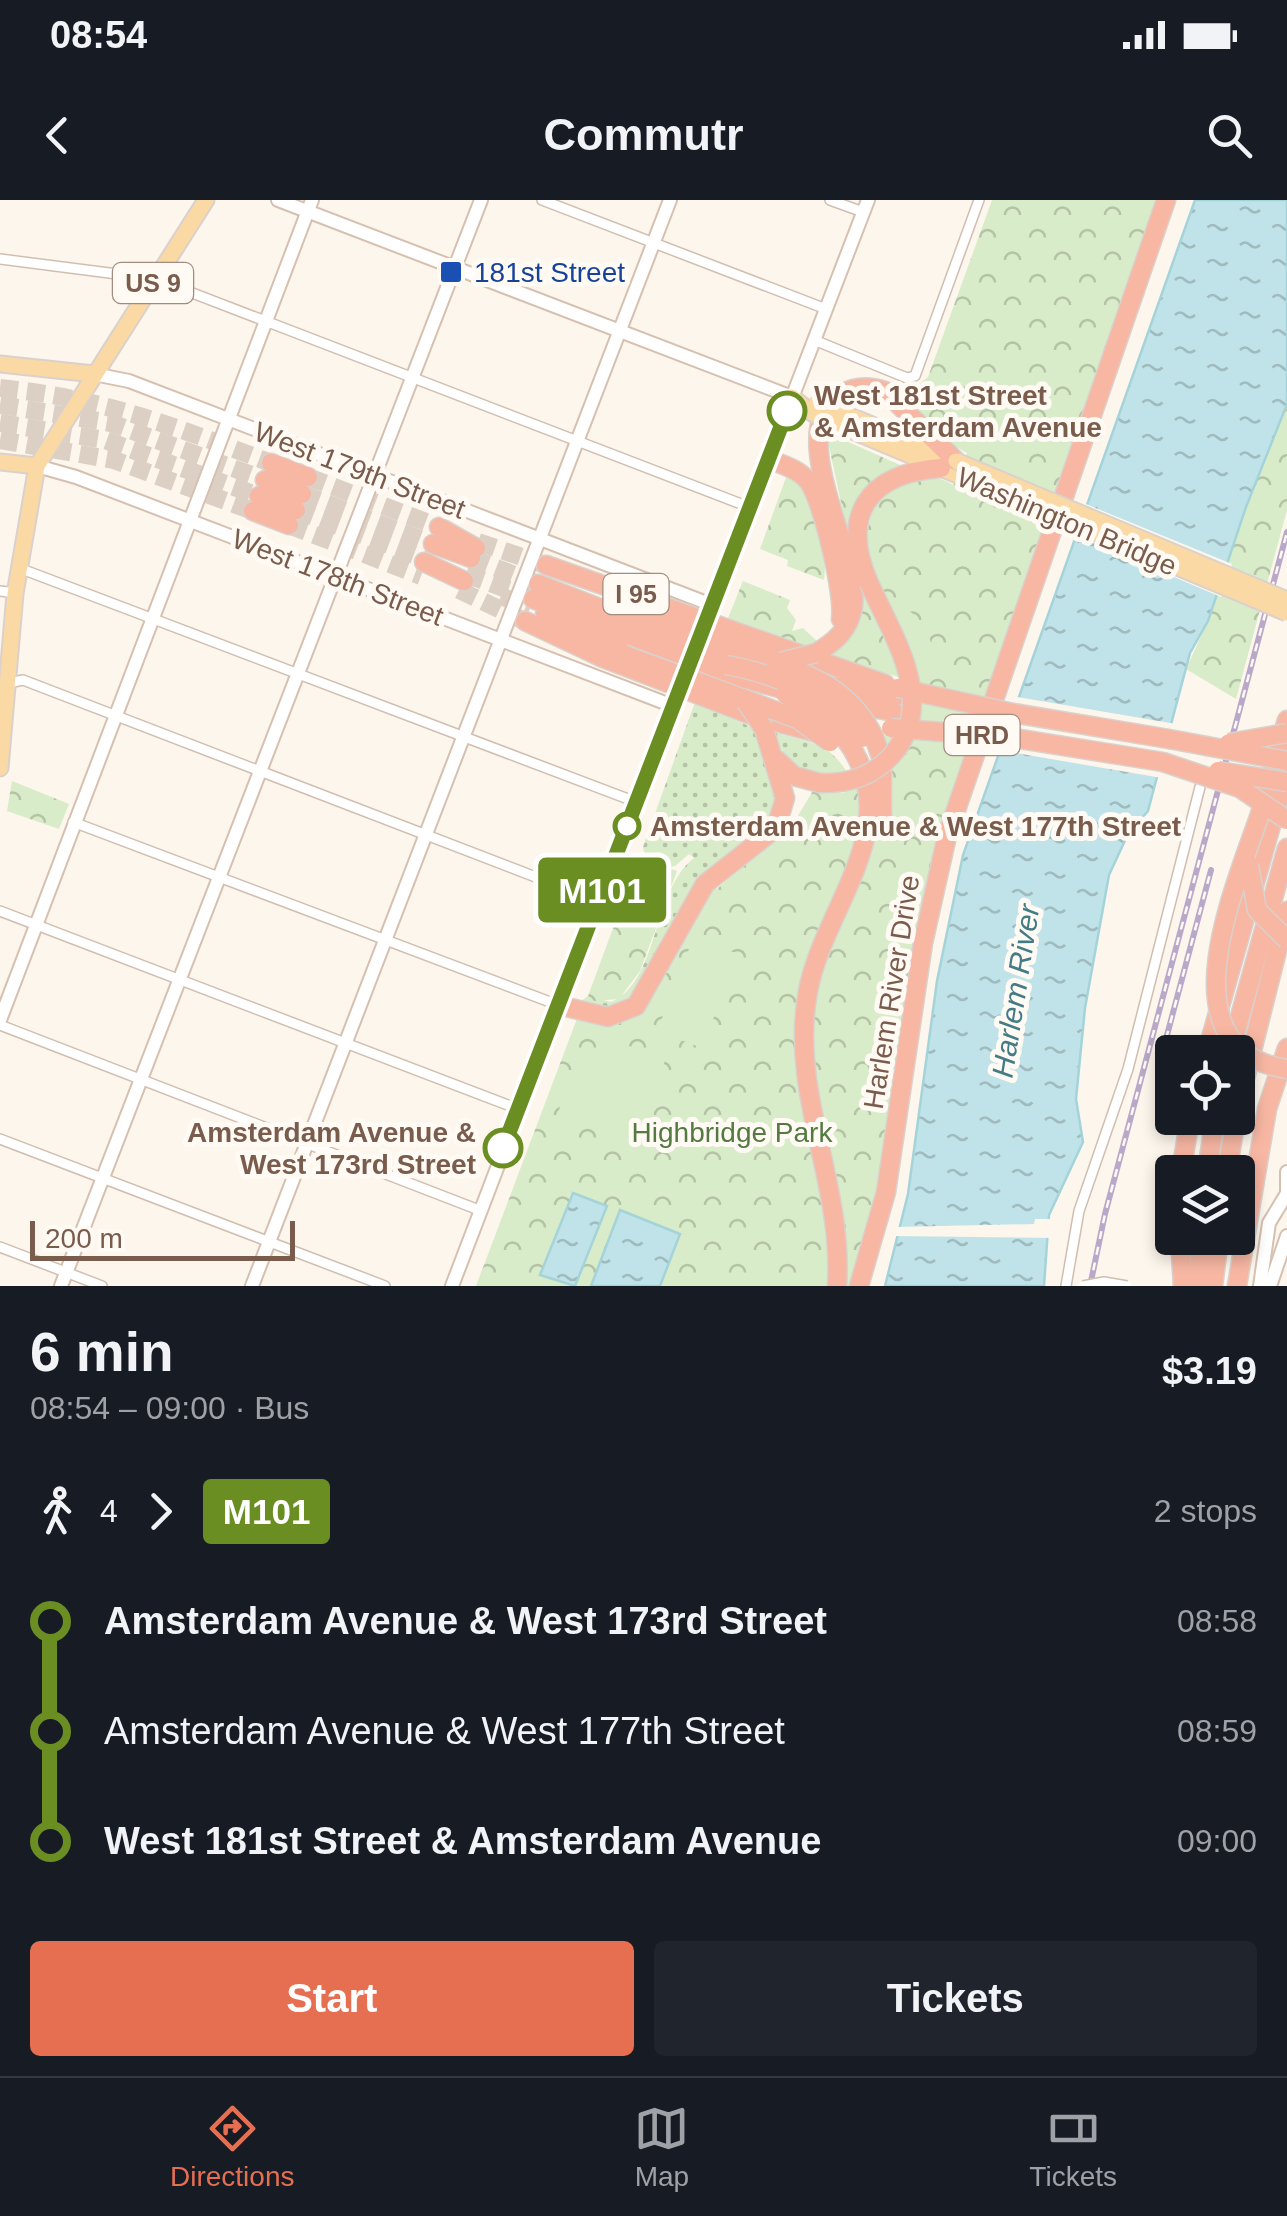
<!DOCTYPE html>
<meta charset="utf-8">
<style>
:root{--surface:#171b24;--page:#20242c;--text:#f1f3f6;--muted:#9ea1a6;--line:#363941;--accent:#e76f51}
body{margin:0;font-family:Arial,sans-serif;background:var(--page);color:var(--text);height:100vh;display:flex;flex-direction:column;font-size:38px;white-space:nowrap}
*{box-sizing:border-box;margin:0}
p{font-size:32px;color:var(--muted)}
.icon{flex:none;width:55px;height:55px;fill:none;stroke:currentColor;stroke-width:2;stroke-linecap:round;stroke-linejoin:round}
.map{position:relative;height:1086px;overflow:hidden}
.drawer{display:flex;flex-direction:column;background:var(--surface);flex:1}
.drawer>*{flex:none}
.badge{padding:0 20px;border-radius:8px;font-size:35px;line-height:65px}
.fabs{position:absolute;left:1155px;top:835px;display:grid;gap:20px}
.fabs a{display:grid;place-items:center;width:100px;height:100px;border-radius:10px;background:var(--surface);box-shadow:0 5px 15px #0003;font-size:50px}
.scale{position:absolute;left:30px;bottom:25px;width:265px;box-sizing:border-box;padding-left:10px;border:5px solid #7a5c4d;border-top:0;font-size:28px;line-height:35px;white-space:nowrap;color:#7a5c4d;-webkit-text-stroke:8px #fffaf3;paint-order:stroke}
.map>.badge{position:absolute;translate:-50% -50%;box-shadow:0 0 0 5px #fff}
.legs{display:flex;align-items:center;gap:15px;height:110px;padding:0 30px;font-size:32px}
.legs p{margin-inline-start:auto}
.overview{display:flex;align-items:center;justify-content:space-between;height:170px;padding:0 30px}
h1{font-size:55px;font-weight:600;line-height:75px}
.primary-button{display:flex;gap:20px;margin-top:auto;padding:20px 30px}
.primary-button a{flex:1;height:115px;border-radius:10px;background:var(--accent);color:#fff;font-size:40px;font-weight:600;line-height:115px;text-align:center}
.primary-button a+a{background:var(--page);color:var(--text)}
ul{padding:0 30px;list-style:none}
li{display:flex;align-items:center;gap:35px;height:110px;font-size:38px}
li i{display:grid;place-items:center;width:15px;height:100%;margin:0 12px;background:currentColor}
li i::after{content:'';width:25px;height:25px;margin:-12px;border:8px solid;border-radius:50%;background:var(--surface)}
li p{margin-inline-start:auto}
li:first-child i{background:linear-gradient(#0000 50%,currentColor 0)}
li:last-child i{background:linear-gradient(currentColor 50%,#0000 0)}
.status{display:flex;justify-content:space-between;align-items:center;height:70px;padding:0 50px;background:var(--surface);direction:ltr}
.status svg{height:28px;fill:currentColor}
header{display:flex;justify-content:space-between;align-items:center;height:130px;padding:0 30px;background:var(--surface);font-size:45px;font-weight:600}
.dock{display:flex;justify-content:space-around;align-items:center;height:140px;border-top:2px solid var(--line);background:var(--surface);font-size:28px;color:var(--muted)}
.dock a{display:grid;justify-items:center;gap:5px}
.dock .active{color:var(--accent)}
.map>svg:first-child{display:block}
</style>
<div class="status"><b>08:54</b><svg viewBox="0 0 49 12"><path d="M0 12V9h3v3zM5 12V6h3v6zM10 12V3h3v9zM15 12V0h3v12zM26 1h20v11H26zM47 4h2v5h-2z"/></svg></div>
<header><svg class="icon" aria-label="back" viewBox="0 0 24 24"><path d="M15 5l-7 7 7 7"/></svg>Commutr<svg class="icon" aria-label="search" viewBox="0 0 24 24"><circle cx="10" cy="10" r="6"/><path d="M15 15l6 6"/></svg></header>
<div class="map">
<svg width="1287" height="1086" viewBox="0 0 1287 1086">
<defs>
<pattern id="grass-dots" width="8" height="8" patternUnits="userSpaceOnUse" patternTransform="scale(2.5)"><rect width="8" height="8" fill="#d8ecc9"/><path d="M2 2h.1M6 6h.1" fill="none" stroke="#b4c2a5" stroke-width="1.8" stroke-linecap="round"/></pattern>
<pattern id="park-crowns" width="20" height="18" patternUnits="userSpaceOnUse" patternTransform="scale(2.5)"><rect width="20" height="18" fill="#d8ecc9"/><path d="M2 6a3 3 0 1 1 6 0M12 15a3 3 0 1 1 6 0" fill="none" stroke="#b4c2a5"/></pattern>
<pattern id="water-ripples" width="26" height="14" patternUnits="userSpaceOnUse" patternTransform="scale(2.5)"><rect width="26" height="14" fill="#bfe3e8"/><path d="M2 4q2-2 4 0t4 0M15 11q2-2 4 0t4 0" fill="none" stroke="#a0bbbe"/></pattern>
</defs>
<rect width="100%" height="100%" fill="#fdf6ec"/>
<g fill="url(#grass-dots)">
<path d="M695,502l63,28 20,61 -10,35 -50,35 -21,24 -47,94 -31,31 -30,-2 -8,-7 7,-5 23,6c48,-20 41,-112 83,-144l-5,-4 -14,12 -14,3 -16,-13 -2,-9z"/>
<path d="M772,531c44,15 61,9 83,57 -37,15 -70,-26 -83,-57z"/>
</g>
<g fill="url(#park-crowns)">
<path d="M992,0h168l-219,635 -27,99 -33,252 -30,100h-375l102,-270 38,4 88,-129 13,-2 79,-70 18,-30 29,4 47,-21 -6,-37 9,-2 10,-55 -81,-21c12,-22 29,-46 37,-69 13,-39 -3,-101 53,-109 17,-2 28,-3 41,6l14,-32 -35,-19 -37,-48 19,2 14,-11z"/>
<path d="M1287,204v106l-51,189 -50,-30 22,-48 38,-114z"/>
<path d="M826,232l74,33 -35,26 -13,63z"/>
<path d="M788,272c28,18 40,77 36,108l-37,-14 1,-6 -28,-11z"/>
<path d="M743,381l47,19 -3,8 9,12 -4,11 11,-3 15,14 -11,7 -79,-31z"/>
<path d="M12,581l57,23 -10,25 -52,-18z"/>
<path d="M639,658l38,13 -37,100 -21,28 -25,2 -6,-5z"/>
</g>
<g fill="#d8ecc9">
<path d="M873,400c28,6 48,10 57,40 4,12 11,18 6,31l-12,3 -30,-6z"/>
<path d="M694,736l44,18 -36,94 -45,-17z"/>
<path d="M629,846l21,5 15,10 -25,65 -17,7 -64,-20c4,-42 29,-64 70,-67z"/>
</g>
<g fill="url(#water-ripples)" stroke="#a5d3da" stroke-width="2.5">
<path d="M1195,0h92v204l-41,103 -38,114 -18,32 -42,158 -20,23 -19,41 -24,133 -9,91 7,43 -34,73 -5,71h-159l23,-92 29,-213 26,-126z"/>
<path d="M573,993l34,13 -32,80 -35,-11z"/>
<path d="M620,1010l60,24 -20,52h-69z"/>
</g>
<g fill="#fdf6ec">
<path d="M1081,302l151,62 -11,33 -151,-64z"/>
<path d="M1011,496l165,28 -14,54 -170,-29z"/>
<path d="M1035,1019h18v19l-160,-2 2,-9 139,-3z"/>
</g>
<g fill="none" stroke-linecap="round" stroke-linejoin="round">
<g stroke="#dcd0c4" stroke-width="18" stroke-dasharray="18 9" stroke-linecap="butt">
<path d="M0,188c106,11 173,38 271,75"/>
<path d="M0,205l111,18 154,57"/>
<path d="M0,223l105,17 154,56"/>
<path d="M0,240l114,20 139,51"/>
<path d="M308,277l131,50"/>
<path d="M302,294l131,50"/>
<path d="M296,310l129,49"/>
<path d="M289,325l132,51"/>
<path d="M478,342l67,23"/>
<path d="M471,358l67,26"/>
<path d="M466,374l51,19"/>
<path d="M459,390l65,31"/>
<path d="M501,396l29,12"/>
</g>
<g stroke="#d1beb0" stroke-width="12">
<g id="street">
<path d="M542,0l284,109"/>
<path d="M830,0l33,12"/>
<path d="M0,59l156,20 593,228"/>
<path d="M814,140l93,38 8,-2 64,-176"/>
<path d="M19,368l617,234"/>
<path d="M0,391l16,2"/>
<path d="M8,483l15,-3 575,221"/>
<path d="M73,622l485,183"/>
<path d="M0,711l518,198"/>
<path d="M0,825l479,185"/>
<path d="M0,939l385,147"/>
<path d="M0,1047l102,39"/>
<path d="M1066,1086l13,-75 49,-142 72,-282"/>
</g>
</g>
<g stroke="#d6c0b0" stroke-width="16">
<g id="secondary">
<path d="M278,0l514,197"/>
<path d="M94,174l35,7 583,224"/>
<path d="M37,266l39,11 597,229"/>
<path d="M710,411l158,-411"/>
<path d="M0,820l312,-820"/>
<path d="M1287,972v24"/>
<path d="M61,1086l420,-1086"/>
<path d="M252,1086l418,-1086"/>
<path d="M452,1086l223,-584"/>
<path d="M1260,1086l9,-63 17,-28"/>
<path d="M1270,1086l17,-50"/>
</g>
</g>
<g stroke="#dad1cd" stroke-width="19">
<g id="primary">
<path d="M0,164l94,10"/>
<path d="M792,197l20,16"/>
<path d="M853,217l100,42"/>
<path d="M848,229l174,73"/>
<path d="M0,262l37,4"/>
<path d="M0,568l15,-174 22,-128 169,-266"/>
</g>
</g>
<g stroke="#dad1cd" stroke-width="21">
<g id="highway">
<path d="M768,259c15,6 31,10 41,23 14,20 36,114 32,137"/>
<path d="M271,263l37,14"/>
<path d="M265,280l37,14"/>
<path d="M259,296l37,14"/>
<path d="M253,311l36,14"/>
<path d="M439,327l37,21"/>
<path d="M433,344l38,14"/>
<path d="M424,362l40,19"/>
<path d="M546,365l339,119"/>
<path d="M869,383c-30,-69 0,-110 72,-115"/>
<path d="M538,384l205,80"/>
<path d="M533,399l213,80 54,15"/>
<path d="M623,402l153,61"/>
<path d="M545,414l75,36"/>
<path d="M525,421l78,37 151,58 64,17"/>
<path d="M611,450l131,48"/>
<path d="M816,453c19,-11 33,-23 37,-46 7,-54 -72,-177 -12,-213 14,-8 29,-8 44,-3l71,70"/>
<path d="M826,485l70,11"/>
<path d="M841,502l53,10"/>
<path d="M1013,513l156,26"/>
<path d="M874,537l8,23v62"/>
<path d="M1008,537l155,25"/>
<path d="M777,560l17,16 26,7"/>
<path d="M1261,611l26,-91"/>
<path d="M558,805l50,12 28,-11 69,-122 71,-56 9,-30 -21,-69"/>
<path d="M1207,852l80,-283"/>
<path d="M1230,852l57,-204"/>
<path d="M1238,906l49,-195"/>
<path d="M1181,972l9,-54"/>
<path d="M1207,972l8,-54"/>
<path d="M1227,972l9,-54"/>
<path d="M1180,1038l3,48"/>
<path d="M837,1086c7,-103 -48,-192 -29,-295 16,-85 101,-166 38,-251"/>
<path d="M859,1086l27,-94 37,-249 24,-107 219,-636"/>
<path d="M1198,1086l3,-48"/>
<path d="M1213,1086l6,-48"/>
<path d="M1237,1086l30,-177 20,-61"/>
</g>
</g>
<use href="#street" stroke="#fff" stroke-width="9"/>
<use href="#secondary" stroke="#fff" stroke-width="12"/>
<use href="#primary" stroke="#fbd9a5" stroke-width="15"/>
<use href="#highway" stroke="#f7b7a3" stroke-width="18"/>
<g stroke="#b9a8c9" stroke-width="6">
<g id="rail">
<path d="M1162,854l49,-184"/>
<path d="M1090,1086l15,-72 182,-682"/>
</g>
</g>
<use href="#rail" stroke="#fffaf3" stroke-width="2.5" stroke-dasharray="8" stroke-linecap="butt"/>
<g stroke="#d1beb0" stroke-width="12" stroke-linecap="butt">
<path id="street-bridge" d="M1083,1086l21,-4 23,4"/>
</g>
<g stroke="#d6c0b0" stroke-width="16" stroke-linecap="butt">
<path id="secondary-bridge" d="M677,495l32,-82"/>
</g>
<g stroke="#dad1cd" stroke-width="19" stroke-linecap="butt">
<g id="primary-bridge">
<path d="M817,201l36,16"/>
<path d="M812,213l36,16"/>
<path d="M956,261l331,139"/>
<path d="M1022,302l265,111"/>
</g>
</g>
<g stroke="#dad1cd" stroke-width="21" stroke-linecap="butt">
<g id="highway-bridge">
<path d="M781,462l35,-9"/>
<path d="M776,463c42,14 77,31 98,74"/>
<path d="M726,465c49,8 106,33 136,73"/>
<path d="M898,488l115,25"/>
<path d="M785,494l41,26 20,20"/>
<path d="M742,498l55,21 33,23"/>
<path d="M746,502l18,27"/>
<path d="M891,528l117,9"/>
<path d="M1169,539l118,22"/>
<path d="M1229,543l58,-10"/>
<path d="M1163,562l77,26 47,32"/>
<path d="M1218,571l69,11"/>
<path d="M820,583c27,1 52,-6 71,-27 48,-53 2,-119 -22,-173"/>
<path d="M1261,611c-25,75 -100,239 26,258"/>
<path d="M1249,665l8,45 30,30"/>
</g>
</g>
<use href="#street-bridge" stroke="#fff" stroke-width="9"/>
<use href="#secondary-bridge" stroke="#fff" stroke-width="12"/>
<use href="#primary-bridge" stroke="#fbd9a5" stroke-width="15"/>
<use href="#highway-bridge" stroke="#f7b7a3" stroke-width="18"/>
</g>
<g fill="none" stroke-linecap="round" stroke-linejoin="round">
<g stroke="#fff" stroke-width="22">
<path id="line-1" d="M503,948l284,-737"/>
</g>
<use href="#line-1" stroke="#6b8e23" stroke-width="15"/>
</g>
<rect fill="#1a4fb4" stroke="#fffaf3" stroke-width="4" x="439" y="60" width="24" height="24" rx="5"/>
<g fill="#fff" stroke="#6b8e23" stroke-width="5">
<circle cx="787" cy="211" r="18"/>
<circle cx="627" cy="626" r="12"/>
<circle cx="503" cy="948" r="18"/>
</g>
<g text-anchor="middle" stroke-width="10" stroke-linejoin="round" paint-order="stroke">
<g fill="#fffaf3" stroke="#a28b7f" stroke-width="2.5">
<rect x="113" y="63" width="80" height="40" rx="8"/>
<rect x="603.5" y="374" width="65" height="40" rx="8"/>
<rect x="944.5" y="515" width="75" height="40" rx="8"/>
</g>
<g font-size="25" font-weight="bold" fill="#7a5c4d">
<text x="153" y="92">US 9</text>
<text x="636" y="403">I 95</text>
<text x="982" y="544">HRD</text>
</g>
<g font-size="28" fill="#164399" stroke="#fffaf3" text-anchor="start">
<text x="474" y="82">181st Street</text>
</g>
<g font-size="28" font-weight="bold" fill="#7a5c4d" stroke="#fffaf3" text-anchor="start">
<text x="814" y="205">West 181st Street<tspan x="814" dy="32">&amp; Amsterdam Avenue</tspan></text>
<text x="650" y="636">Amsterdam Avenue &amp; West 177th Street</text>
<text x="476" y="942" text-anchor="end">Amsterdam Avenue &amp;<tspan x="476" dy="32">West 173rd Street</tspan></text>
</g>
<g font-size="28" fill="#7a5c4d" stroke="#fffaf3">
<text transform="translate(360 270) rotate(21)" y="10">West 179th Street</text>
<text transform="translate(1067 321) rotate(23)" y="10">Washington Bridge</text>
<text transform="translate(338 377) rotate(21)" y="10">West 178th Street</text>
<text transform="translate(891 792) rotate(-81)" y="10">Harlem River Drive</text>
</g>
<g font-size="28" fill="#537a41" stroke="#fffaf3">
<text x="732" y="942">Highbridge Park</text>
</g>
<g font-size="30" font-style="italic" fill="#437c86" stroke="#fffaf3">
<text transform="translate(1016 791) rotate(-81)" y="10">Harlem River</text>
</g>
</g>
</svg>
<div class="fabs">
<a><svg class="icon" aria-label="locate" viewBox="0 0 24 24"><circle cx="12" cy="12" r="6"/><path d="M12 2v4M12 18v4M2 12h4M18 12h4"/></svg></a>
<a><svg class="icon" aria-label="layers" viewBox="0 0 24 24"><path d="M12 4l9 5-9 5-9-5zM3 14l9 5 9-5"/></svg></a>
</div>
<div class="scale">200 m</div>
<b class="badge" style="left:602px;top:690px;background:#6b8e23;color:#fff">M101</b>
</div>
<section class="drawer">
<div class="overview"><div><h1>6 min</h1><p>08:54 – 09:00 · Bus</p></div><b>$3.19</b></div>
<div class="legs"><svg class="icon" aria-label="walk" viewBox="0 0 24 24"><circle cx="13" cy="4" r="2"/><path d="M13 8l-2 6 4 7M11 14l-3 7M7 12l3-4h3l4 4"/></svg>4<svg class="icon" aria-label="forward" viewBox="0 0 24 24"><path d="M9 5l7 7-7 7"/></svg><b class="badge" style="background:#6b8e23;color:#fff">M101</b><p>2 stops</p></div>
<ul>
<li><i style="color:#6b8e23"></i><b>Amsterdam Avenue &amp; West 173rd Street</b><p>08:58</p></li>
<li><i style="color:#6b8e23"></i><span>Amsterdam Avenue &amp; West 177th Street</span><p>08:59</p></li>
<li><i style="color:#6b8e23"></i><b>West 181st Street &amp; Amsterdam Avenue</b><p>09:00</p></li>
</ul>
<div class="primary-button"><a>Start</a><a>Tickets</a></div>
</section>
<nav class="dock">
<a class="active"><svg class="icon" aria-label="directions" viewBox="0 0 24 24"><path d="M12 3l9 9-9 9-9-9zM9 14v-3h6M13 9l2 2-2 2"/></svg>Directions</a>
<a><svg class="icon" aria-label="map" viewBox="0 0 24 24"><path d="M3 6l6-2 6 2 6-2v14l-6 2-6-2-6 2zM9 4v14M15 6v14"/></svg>Map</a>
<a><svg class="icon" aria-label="tickets" viewBox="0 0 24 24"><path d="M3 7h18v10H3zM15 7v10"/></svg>Tickets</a>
</nav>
